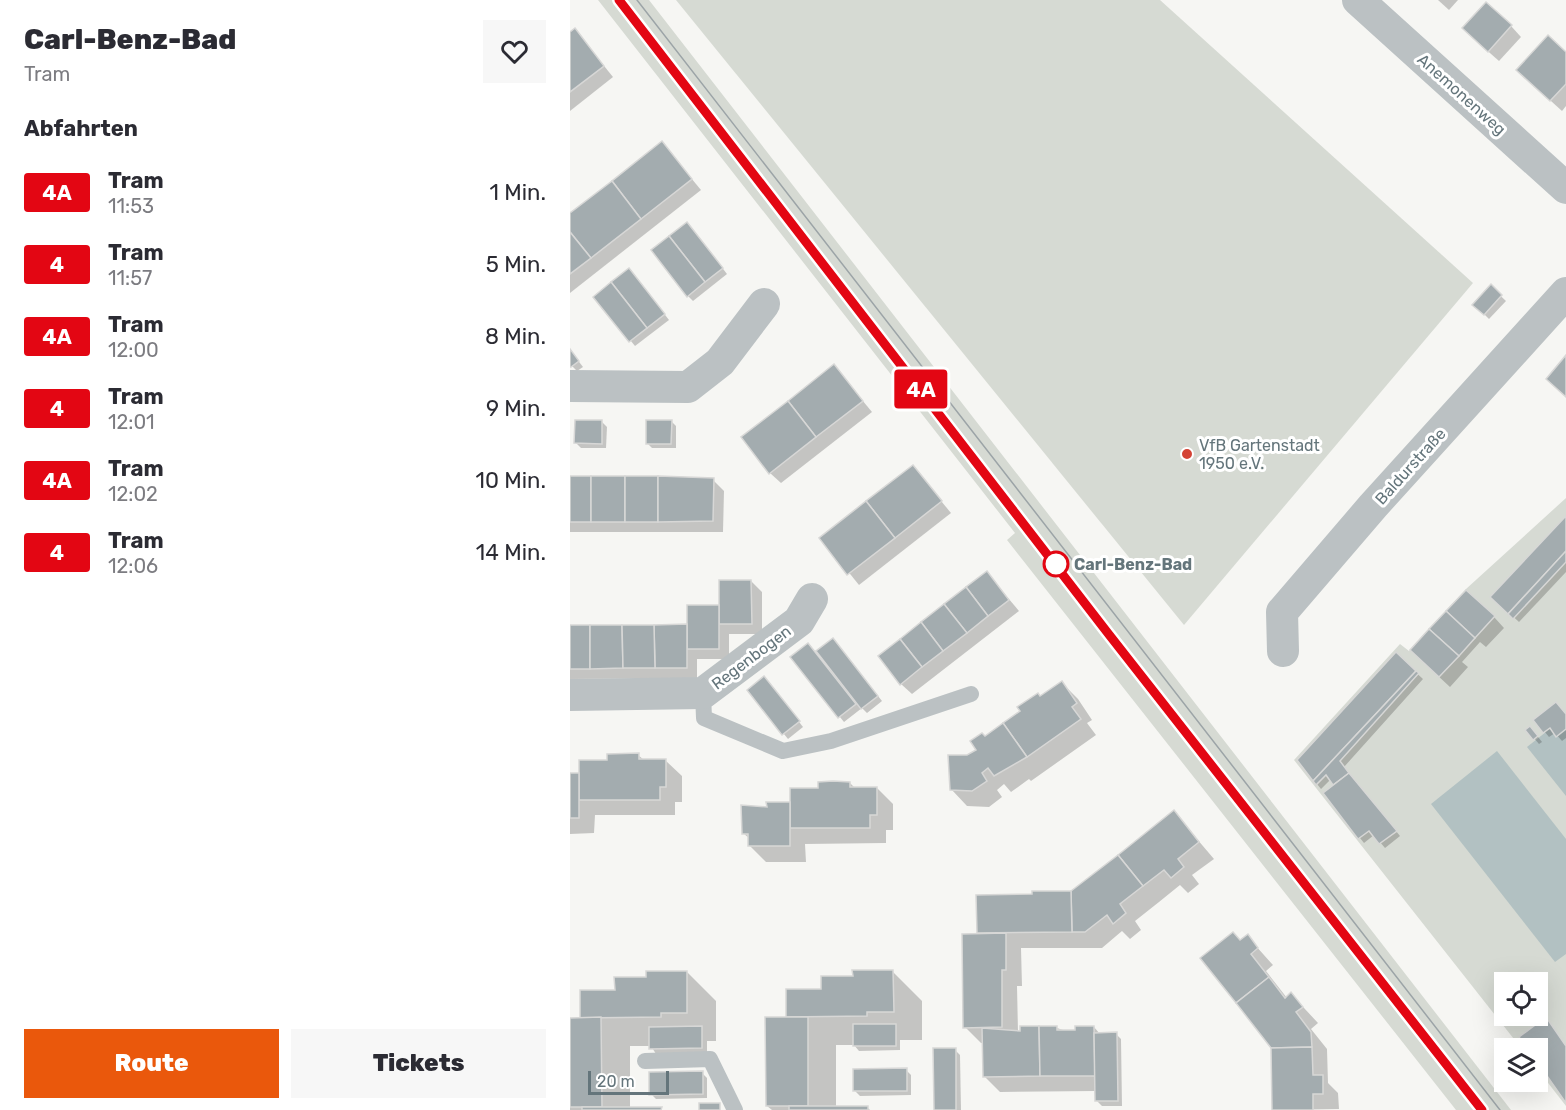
<!DOCTYPE html>
<html lang="de">
<meta charset="utf-8">
<style>
:root{--surface:#fff;--page:#f7f7f7;--text:#2b2b33;--muted:#7c7c81;--accent:#ea580c}
body{margin:0;font-family:Rubik,sans-serif;background:var(--page);color:var(--text);height:100vh;display:flex;flex-direction:column;font-size:22px;white-space:nowrap}
*{box-sizing:border-box;margin:0}
p{font-size:20px;color:var(--muted)}
.icon{flex:none;width:33px;height:33px;fill:none;stroke:currentColor;stroke-width:2;stroke-linecap:round;stroke-linejoin:round}
.map{position:relative;flex:1;overflow:hidden}
.drawer{display:flex;flex-direction:column;background:var(--surface);width:570px}
.drawer>*{flex:none}
.badge{padding:0 12px;border-radius:4px;font-size:21px;line-height:39px}
.tools{position:absolute;left:924px;top:972px;display:grid;gap:12px}
.tools a{display:grid;place-items:center;width:54px;height:54px;border-radius:0px;background:var(--surface);box-shadow:0 6px 24px #0002;font-size:30px}
.scale{position:absolute;left:18px;bottom:15px;width:81px;box-sizing:border-box;padding-left:6px;border:3px solid #64757b;border-top:0;font-size:16px;line-height:21px;white-space:nowrap;color:#64757b;-webkit-text-stroke:4px #fff;paint-order:stroke}
.map>.badge{position:absolute;translate:-50% -50%;box-shadow:0 0 0 3px #fff}
h2{padding:0 24px;font-size:22px;line-height:54px}
.round{display:grid;place-items:center;flex:none;width:63px;height:63px;border-radius:0px;background:var(--page)}
.summary{display:flex;align-items:center;justify-content:space-between;height:102px;padding:0 24px}
h1{font-size:28px;font-weight:800;line-height:45px}
.button{display:flex;gap:12px;margin-top:auto;padding:12px 24px}
.button a{flex:1;height:69px;border-radius:0px;background:var(--accent);color:#fff;font-size:24px;font-weight:800;line-height:69px;text-align:center}
.button a+a{background:var(--page);color:var(--text)}
ul{padding:0;list-style:none}
li{display:flex;align-items:center;gap:18px;height:72px;padding:0 24px}
li div{flex:1}
li b{display:block;font-size:22px}
li em{font-style:normal}
li .badge{min-width:66px;font-weight:700;text-align:center}
main{display:flex;flex:1;min-height:0}
.map>svg:first-child{display:block}
</style>
<main>
<section class="drawer">
<div class="summary"><div><h1>Carl-Benz-Bad</h1><p>Tram</p></div><a class="round"><svg class="icon" aria-label="heart" viewBox="0 0 24 24"><path d="M12 20l-8-8c-3-5 5-10 8-4 3-6 11-1 8 4z"/></svg></a></div>
<h2>Abfahrten</h2>
<ul>
<li><span class="badge" style="background:#e30613;color:#fff">4A</span><div><b>Tram</b><p>11:53</p></div><em>1 Min.</em></li>
<li><span class="badge" style="background:#e30613;color:#fff">4</span><div><b>Tram</b><p>11:57</p></div><em>5 Min.</em></li>
<li><span class="badge" style="background:#e30613;color:#fff">4A</span><div><b>Tram</b><p>12:00</p></div><em>8 Min.</em></li>
<li><span class="badge" style="background:#e30613;color:#fff">4</span><div><b>Tram</b><p>12:01</p></div><em>9 Min.</em></li>
<li><span class="badge" style="background:#e30613;color:#fff">4A</span><div><b>Tram</b><p>12:02</p></div><em>10 Min.</em></li>
<li><span class="badge" style="background:#e30613;color:#fff">4</span><div><b>Tram</b><p>12:06</p></div><em>14 Min.</em></li>
</ul>
<div class="button"><a>Route</a><a>Tickets</a></div>
</section>
<div class="map">
<svg width="996" height="1110" viewBox="0 0 996 1110">
<rect width="100%" height="100%" fill="#f6f6f3"/>
<g fill="#d6dad3" fill-rule="evenodd">
<path d="M28,0h51l862,1110h-55l-449,-570 8,-7z"/>
<path d="M106,0h484l313,283 -289,342z"/>
<path d="M996,498v608l-28,-36v-22h-17l-227,-288 106,-116 9,7 57,-62zM934,982h34v34h-34z"/>
</g>
<g fill="#b2c1c2">
<path d="M996,716v80l-39,-49z"/>
<path d="M927,751l69,88v115l-11,8 -124,-158z"/>
</g>
<g fill="#0003">
<path d="M868,0h20l-9,10z"/>
<path d="M941,26l10,11 -22,24 -25,-22z"/>
<path d="M5,30l38,47 -43,34v-77z"/>
<path d="M996,54v52l-4,5 -33,-30z"/>
<path d="M92,143l39,47 -131,103v-78z"/>
<path d="M122,229l35,45 -34,27 -5,-5z"/>
<path d="M64,275l35,45 -34,26 -40,-49z"/>
<path d="M921,287l15,14 -17,18 -14,-14z"/>
<path d="M0,350l13,17 -6,4 -7,-7z"/>
<path d="M264,366l38,46 -91,71 -11,-10z"/>
<path d="M101,421l5,5v22h-24l-5,-5z"/>
<path d="M32,422l5,5 -1,21h-25l-5,-5z"/>
<path d="M343,467l38,46 -92,72 -38,-47z"/>
<path d="M0,478l143,2 11,11 -1,41h-153z"/>
<path d="M996,518v54l-47,50 -27,-25z"/>
<path d="M417,573l32,38 -107,83 -11,-10z"/>
<path d="M181,581l11,11v42h-33v25h-32v19l-127,1v-52l118,-1 32,-20z"/>
<path d="M924,617l10,11 -18,19 -6,-5 -18,20 6,5 -18,20 -28,-26z"/>
<path d="M268,645l44,56 -15,12 -5,-5 -18,14 -52,-64 36,12z"/>
<path d="M826,654l27,25 -79,88 56,69 -15,12 -11,-13 -10,8 -4,-5 -35,-44 10,-8 -4,-7 -10,10 -4,-5z"/>
<path d="M199,683l34,44 -15,12 -39,-48z"/>
<path d="M492,683l16,16 14,21 -5,3 9,12 -65,46 -2,-2 -18,13 -7,-8 -7,6 5,7 -13,10 -22,-1 -16,-17 17,-32 10,-7 7,-12z"/>
<path d="M996,715v23l-4,3 -7,-8 -6,4 -14,-17z"/>
<path d="M957,730l8,3 7,9 -3,2z"/>
<path d="M68,755l6,5h21l17,16v26h-7v13h-80l-1,18 -24,1v-59h10l29,-14z"/>
<path d="M280,783l5,5h22l16,16v26h-7v13l-81,1 1,18h-40l-16,-16v-7l-7,-6 25,-24 23,-6 29,-13z"/>
<path d="M604,812l40,47 -22,16 7,9 -11,9 -8,-8 -21,17 -24,19 6,9 -11,9 -8,-8 -20,17h-81l1,38h-5l1,46 39,-4 9,3 28,-4 6,7h16l5,5 1,67h-20l-5,-5 -1,-10 -96,1 -16,-16v-33h-3l-16,-16 13,-93v-38l94,-3z"/>
<path d="M677,936l26,29 -7,6 21,27 4,-4 27,29 -7,6 16,20 1,34 10,10 1,16 -65,1 -1,-62 -33,-106z"/>
<path d="M117,972l29,29v40h-9v12l-51,1 -5,-8h-21v62l33,2h-93v-91h11l67,-40z"/>
<path d="M323,972l29,29v39h-22v10l-41,1 -5,-6h-18v62h31l3,3h-98l-5,-4 20,-88v-27l35,-1 32,-12z"/>
<path d="M385,1050l5,5 1,55h-25z"/>
<path d="M336,1070l5,5v20l-51,1 -5,-5z"/>
<path d="M132,1073l5,5v20l-51,1 -5,-5z"/>
</g>
<g fill="#a3acaf" stroke="#d7d7d6" stroke-width="1.5">
<path d="M916,2l26,23 -24,27 -26,-24z"/>
<path d="M5,28l29,38 -34,26v-60z"/>
<path d="M978,35l18,17v32l-16,17 -34,-31z"/>
<path d="M92,141l30,38 -51,40 -29,-38z"/>
<path d="M42,181l29,38 -50,39 -21,-26v-19z"/>
<path d="M117,222l36,46 -18,14 -36,-46z"/>
<path d="M0,232l21,26 -21,16z"/>
<path d="M99,236l36,46 -18,15 -36,-47z"/>
<path d="M59,268l36,46 -18,14 -36,-46z"/>
<path d="M41,282l36,46 -18,14 -36,-45z"/>
<path d="M921,284l11,11 -18,20 -12,-10z"/>
<path d="M0,349l9,12 -8,6h-1z"/>
<path d="M996,355v42l-20,-18z"/>
<path d="M264,364l29,37 -47,36 -28,-36z"/>
<path d="M218,401l28,36 -47,37 -28,-37z"/>
<path d="M5,420h27v24l-28,-1z"/>
<path d="M76,420h26l-1,24h-25z"/>
<path d="M343,465l29,36 -47,37 -29,-37z"/>
<rect x="0" y="476" width="21" height="46"/>
<rect x="21" y="476" width="34" height="46"/>
<rect x="55" y="476" width="33" height="46"/>
<path d="M88,476l56,2 -1,43 -55,1z"/>
<path d="M296,501l29,37 -48,37 -28,-37z"/>
<path d="M996,516v35l-58,63 -18,-17z"/>
<path d="M996,551v11l-53,57 -5,-5z"/>
<path d="M417,571l22,29 -21,16 -22,-29z"/>
<path d="M149,580h32l1,44h-33z"/>
<path d="M396,587l22,29 -21,17 -23,-29z"/>
<path d="M896,590l29,26 -20,22 -29,-27z"/>
<path d="M374,604l23,29 -24,18 -22,-29z"/>
<rect x="117" y="605" width="32" height="44"/>
<path d="M876,611l29,27 -16,18 -30,-27z"/>
<path d="M351,622l22,29 -21,16 -22,-28z"/>
<path d="M117,624v44h-32l-1,-43z"/>
<rect x="0" y="625" width="20" height="44"/>
<path d="M20,625h32l1,43 -33,1z"/>
<path d="M52,625h32l1,43h-32z"/>
<path d="M859,629l30,27 -20,21 -29,-27z"/>
<path d="M263,638l45,58 -17,13 -45,-58z"/>
<path d="M330,639l22,28 -22,18 -22,-29z"/>
<path d="M238,643l48,61 -18,14 -48,-61z"/>
<path d="M826,652l20,19 -103,110 -16,-21z"/>
<path d="M846,671l3,2 -79,88 9,12 -16,12 -7,-10 -10,10 -3,-4z"/>
<path d="M194,676l36,45 -18,14 -35,-45z"/>
<path d="M492,681l15,22 -5,4 9,12 -54,38 -24,-34 17,-12 -3,-4 21,-14 2,3z"/>
<path d="M986,702l10,12v15l-10,8 -6,-9 -7,5 -10,-13z"/>
<path d="M433,723l24,34 -33,19 -6,-8 -6,5 5,8 -15,10 -22,-1 -2,-35h19l9,-5 -6,-9 12,-8 3,3z"/>
<path d="M960,726l8,10 -5,4 -8,-10z"/>
<path d="M69,753v6h27v28h-6v13h-81v-40h28v-6z"/>
<rect x="0" y="773" width="9" height="45"/>
<path d="M779,773l48,58 -18,13 -10,-13 -11,8 -35,-46z"/>
<path d="M263,781l17,1v5h27v28h-7v13h-80v-40h28v-6z"/>
<path d="M196,802h24v44h-42v-12h-6l-1,-29 26,2z"/>
<path d="M604,810l25,32 -21,17 6,8 -13,11 -7,-8 -21,16 -25,-31z"/>
<path d="M548,855l25,31 -23,18 6,9 -13,11 -6,-9 -22,17h-13l-1,-41z"/>
<path d="M462,891h39l1,41 -95,1 -1,-38 56,-1z"/>
<path d="M663,932l7,8 8,-6 10,14 -7,6 18,23 -33,26 -36,-45z"/>
<path d="M436,933v37h-4v57l-39,1 -1,-94z"/>
<path d="M282,970h41l1,42h-27v4l-81,1v-28h35v-13h32z"/>
<path d="M76,971h41v42h-26v4l-81,1v-28h35l-1,-13h32z"/>
<path d="M699,977l16,21 6,-6 12,15 -7,5 15,20 1,15 -41,1 -35,-45z"/>
<path d="M31,1017l1,90h-32v-89z"/>
<path d="M195,1017h43v89h-42z"/>
<path d="M976,1017l20,29v57l-28,-40v-15h-11l-8,-11z"/>
<rect x="283" y="1024" width="43" height="22"/>
<path d="M132,1026v22l-53,1v-22z"/>
<path d="M450,1026h19l1,50 -57,1 -1,-49 38,3z"/>
<path d="M469,1026h18v4h18v-4h19l1,50h-55z"/>
<path d="M547,1032l1,69h-23l-1,-68z"/>
<path d="M742,1047l1,28h10v19h-10v16h-41l-1,-62z"/>
<path d="M363,1048h23v62h-22z"/>
<path d="M337,1068v23h-54v-22z"/>
<path d="M133,1071v23l-54,1v-23z"/>
<rect x="129" y="1103" width="21" height="7"/>
<rect x="219" y="1106" width="79" height="4"/>
<path d="M12,1107h80l-1,3h-79z"/>
</g>
<g fill="none" stroke-linecap="round" stroke-linejoin="round">
<g stroke="#bbc1c3" stroke-width="16">
<path d="M133,693l1,25 79,33 48,-10 140,-47"/>
<path d="M75,1061l65,-2 25,51"/>
</g>
<g stroke="#bbc1c3" stroke-width="32">
<path d="M788,0l208,188"/>
<path d="M0,386l118,1 32,-25 44,-58"/>
<path d="M713,651l-1,-39 91,-106 193,-213"/>
<path d="M0,695l133,-2 96,-72 13,-22"/>
</g>
<g stroke="#9ca4a7" stroke-width="1.5">
<path d="M49,0l488,632 375,478"/>
<path d="M67,0l863,1110"/>
</g>
</g>
<g fill="none" stroke-linecap="round" stroke-linejoin="round">
<g stroke="#fff" stroke-width="14">
<path id="line" d="M49,0l488,632 375,478"/>
</g>
<use href="#line" stroke="#e30613" stroke-width="9"/>
</g>
<circle fill="#d44335" stroke="#fff" stroke-width="2" cx="617" cy="454" r="6"/>
<circle fill="#fff" stroke="#e30613" stroke-width="3" cx="486" cy="564" r="12"/>
<g text-anchor="middle" stroke-width="6" stroke-linejoin="round" paint-order="stroke">
<g font-size="16" fill="#64757b" stroke="#fff">
<text transform="translate(892 94) rotate(42)" y="6">Anemonenweg</text>
<text transform="translate(840 466) rotate(-48)" y="6">Baldurstraße</text>
<text transform="translate(181 657) rotate(-37)" y="6">Regenbogen</text>
</g>
<g font-size="16" fill="#64757b" stroke="#fff" text-anchor="start">
<text x="629" y="451">VfB Gartenstadt<tspan x="629" dy="18">1950 e.V.</tspan></text>
</g>
<g font-size="16" font-weight="bold" fill="#64757b" stroke="#fff" text-anchor="start">
<text x="504" y="570">Carl-Benz-Bad</text>
</g>
</g>
</svg>
<div class="tools">
<a><svg class="icon" aria-label="locate" viewBox="0 0 24 24"><circle cx="12" cy="12" r="6"/><path d="M12 2v4M12 18v4M2 12h4M18 12h4"/></svg></a>
<a><svg class="icon" aria-label="layers" viewBox="0 0 24 24"><path d="M12 4l9 5-9 5-9-5zM3 14l9 5 9-5"/></svg></a>
</div>
<div class="scale">20 m</div>
<b class="badge" style="left:351px;top:389px;background:#e30613;color:#fff">4A</b>
</div>
</main>
